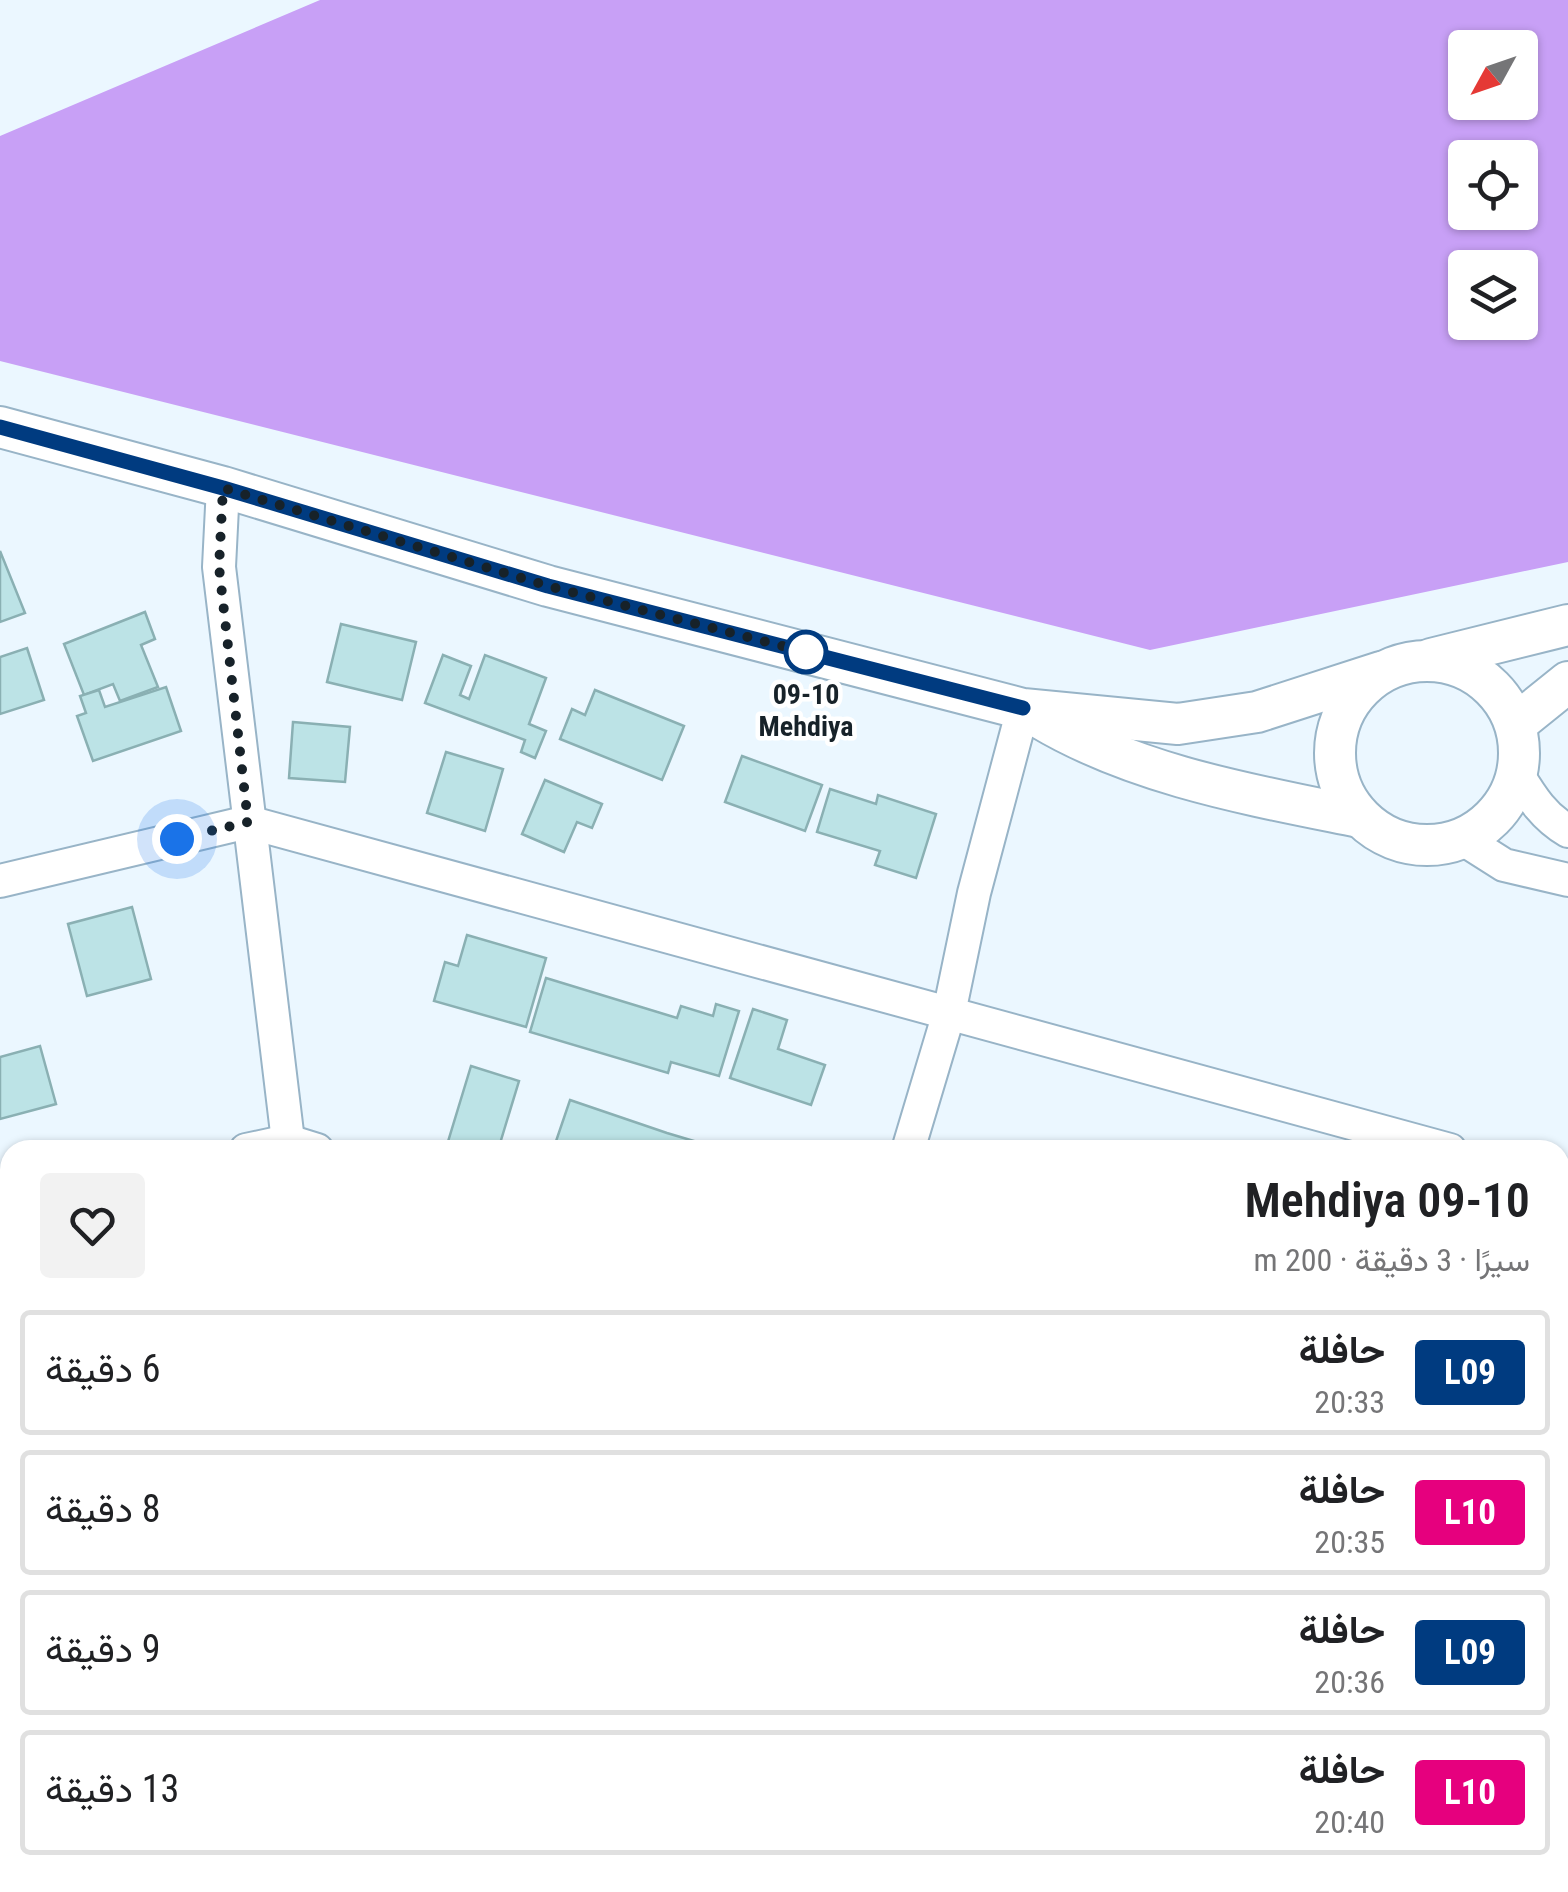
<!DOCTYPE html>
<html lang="ar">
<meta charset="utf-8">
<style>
:root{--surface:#fff;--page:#f2f2f2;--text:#202124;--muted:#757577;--line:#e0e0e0}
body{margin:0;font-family:"Roboto Condensed",Vazirmatn,sans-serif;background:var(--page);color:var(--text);direction:rtl;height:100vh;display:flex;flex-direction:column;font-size:38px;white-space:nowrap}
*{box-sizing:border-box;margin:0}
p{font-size:32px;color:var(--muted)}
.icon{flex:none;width:55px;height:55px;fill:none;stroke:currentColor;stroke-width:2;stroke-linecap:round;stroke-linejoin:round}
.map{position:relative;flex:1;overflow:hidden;direction:ltr}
.drawer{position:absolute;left:0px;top:1140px;width:1570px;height:752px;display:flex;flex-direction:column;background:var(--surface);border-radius:30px 30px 0 0;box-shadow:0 2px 8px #0004;direction:rtl}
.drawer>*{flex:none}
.badge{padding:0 20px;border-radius:8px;font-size:35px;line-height:65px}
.needle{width:65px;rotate:230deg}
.controls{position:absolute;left:1448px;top:30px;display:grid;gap:20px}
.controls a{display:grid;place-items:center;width:90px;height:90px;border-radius:10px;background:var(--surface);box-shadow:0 2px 8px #0004;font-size:50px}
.you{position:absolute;width:50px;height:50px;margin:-25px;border:8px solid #fff;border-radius:50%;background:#1a73e8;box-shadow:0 0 0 15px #1a73e833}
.map>.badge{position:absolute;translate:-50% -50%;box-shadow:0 0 0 5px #fff}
.round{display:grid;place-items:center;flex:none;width:105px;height:105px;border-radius:10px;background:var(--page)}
.summary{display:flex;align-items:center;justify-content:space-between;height:170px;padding:0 40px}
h1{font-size:48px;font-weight:600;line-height:75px}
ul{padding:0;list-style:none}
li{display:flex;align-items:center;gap:30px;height:125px;margin:0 20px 15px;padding:0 20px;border:5px solid var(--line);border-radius:10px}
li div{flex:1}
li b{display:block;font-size:38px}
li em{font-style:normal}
li .badge{min-width:110px;font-weight:700;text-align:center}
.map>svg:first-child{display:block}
</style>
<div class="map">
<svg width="1568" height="1892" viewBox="0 0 1568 1892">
<rect width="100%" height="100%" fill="#ebf7ff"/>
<path fill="#c8a0f6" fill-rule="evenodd" d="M320,0h1248v562l-418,88 -1150,-289v-225zM1465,48h55v54h-55zM1465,158h55v54h-55zM1465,268h55v54h-55z"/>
<g fill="#bce3e6" stroke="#8ab0b3" stroke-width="2.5">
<path d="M0,551l25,62 -25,9z"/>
<path d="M145,612l10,27 -14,6 17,42 -38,14 -7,-17 -29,11 -20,-51z"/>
<path d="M341,624l75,18 -14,58 -75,-18z"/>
<path d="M27,648l17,52 -44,14v-57z"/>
<path d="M443,655l28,11 -11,29 9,4 16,-44 61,23 -17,46 17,7 -11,27 -14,-6 4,-12 -100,-37z"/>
<path d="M166,687l15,44 -88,30 -16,-45 9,-3 -6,-17 19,-6 6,17z"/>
<path d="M595,690l89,36 -22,54 -102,-41 12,-30 13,6z"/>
<path d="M293,722l57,5 -5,55 -56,-4z"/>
<path d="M446,752l57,17 -18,62 -58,-18z"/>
<path d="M742,756l80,29 -17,46 -80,-29z"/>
<path d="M545,780l57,24 -10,24 -15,-6 -13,30 -42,-18z"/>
<path d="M830,789l46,15 2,-9 58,19 -20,64 -41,-13 5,-14 -63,-19z"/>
<path d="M132,907l19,72 -64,17 -19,-72z"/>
<path d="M467,935l79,23 -20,69 -92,-26 11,-39 13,4z"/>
<path d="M546,978l131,40 4,-12 32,10 3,-12 23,7 -20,65 -48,-14 -3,11 -138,-41z"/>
<path d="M753,1009l34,11 -9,29 47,16 -14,40 -81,-27z"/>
<path d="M40,1046l16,58 -56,15v-62z"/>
<path d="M471,1066l48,15 -21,69h-35l-16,-5z"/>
<path d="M570,1100l97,33 57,17h-171z"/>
<path d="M10,1298v20l-10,3v-20z"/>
</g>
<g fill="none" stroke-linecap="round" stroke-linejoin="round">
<g stroke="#98b4c7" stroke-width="36">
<g id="minor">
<path d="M223,487l-4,80 69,574"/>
<path d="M1518,775c14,23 26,42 50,56"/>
<path d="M1463,839l41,26 64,15"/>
<path d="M0,881l248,-59 1202,328"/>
<path d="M246,1150l42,-9 29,9"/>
<path d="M908,1150l41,-137 25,-120 49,-184"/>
<path d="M1560,1180l8,2"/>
<path d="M0,1201l10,-2"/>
<path d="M1560,1504l8,2"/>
<path d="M0,1590l10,2"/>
<path d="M1566,1741l2,21"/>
</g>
</g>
<g stroke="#98b4c7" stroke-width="44">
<g id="tertiary">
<path d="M0,427l223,60 325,99 475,123 155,15 79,-12 124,-40"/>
<path d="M1431,659l137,-34"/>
<circle cx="1427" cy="753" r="92"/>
<path d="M1040,718c95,57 211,77 319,99"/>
<path d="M1516,724l52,-42"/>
<path d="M0,1681l10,2"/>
<path d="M0,1711l10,2"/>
<path d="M1560,1728l8,-10"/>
<path d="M1560,1856l8,2"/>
<path d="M1009,1882l60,10"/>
<path d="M1232,1882l62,10"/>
<path d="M1397,1892l12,-10"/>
<path d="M1505,1892l4,-10"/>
</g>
</g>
<use href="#minor" stroke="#fff" stroke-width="32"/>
<use href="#tertiary" stroke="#fff" stroke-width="40"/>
</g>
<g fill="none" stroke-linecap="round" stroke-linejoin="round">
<g stroke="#fff" stroke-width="22">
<path id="line" d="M0,427l223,61 325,98 475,122"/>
</g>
<use href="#line" stroke="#003b80" stroke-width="15"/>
<path stroke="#172229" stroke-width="10" stroke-dasharray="0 18" d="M177,839l71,-17 -29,-255 4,-79 325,98 258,66"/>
</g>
<circle fill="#fff" stroke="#003b80" stroke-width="5" cx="806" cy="652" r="20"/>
<g text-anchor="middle" stroke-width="9" stroke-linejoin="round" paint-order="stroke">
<g font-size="28" font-weight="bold" fill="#172229" stroke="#fff">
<text x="806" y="704">09-10<tspan x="806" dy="32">Mehdiya</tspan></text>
</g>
</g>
</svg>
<div class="controls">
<a><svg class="needle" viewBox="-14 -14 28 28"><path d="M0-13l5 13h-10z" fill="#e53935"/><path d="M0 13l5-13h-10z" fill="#757577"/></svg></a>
<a><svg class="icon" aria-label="locate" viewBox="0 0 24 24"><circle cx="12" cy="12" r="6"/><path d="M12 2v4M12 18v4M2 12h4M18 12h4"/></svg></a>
<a><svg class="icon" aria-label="layers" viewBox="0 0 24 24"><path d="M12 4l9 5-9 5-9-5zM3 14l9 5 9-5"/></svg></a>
</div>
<div class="you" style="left:177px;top:839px"></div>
<section class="drawer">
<div class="summary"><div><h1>09-10 Mehdiya</h1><p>سيرًا · 3 دقيقة · 200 m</p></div><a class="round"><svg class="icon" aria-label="heart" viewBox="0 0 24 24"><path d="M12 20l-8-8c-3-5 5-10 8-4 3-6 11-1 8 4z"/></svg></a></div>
<ul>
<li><span class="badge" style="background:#003b80;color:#fff">L09</span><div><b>حافلة</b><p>20:33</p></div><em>6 دقيقة</em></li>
<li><span class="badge" style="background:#e6007e;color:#fff">L10</span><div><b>حافلة</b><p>20:35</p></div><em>8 دقيقة</em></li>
<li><span class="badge" style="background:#003b80;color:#fff">L09</span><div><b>حافلة</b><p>20:36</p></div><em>9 دقيقة</em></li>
<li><span class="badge" style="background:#e6007e;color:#fff">L10</span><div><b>حافلة</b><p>20:40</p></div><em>13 دقيقة</em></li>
</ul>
</section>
</div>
